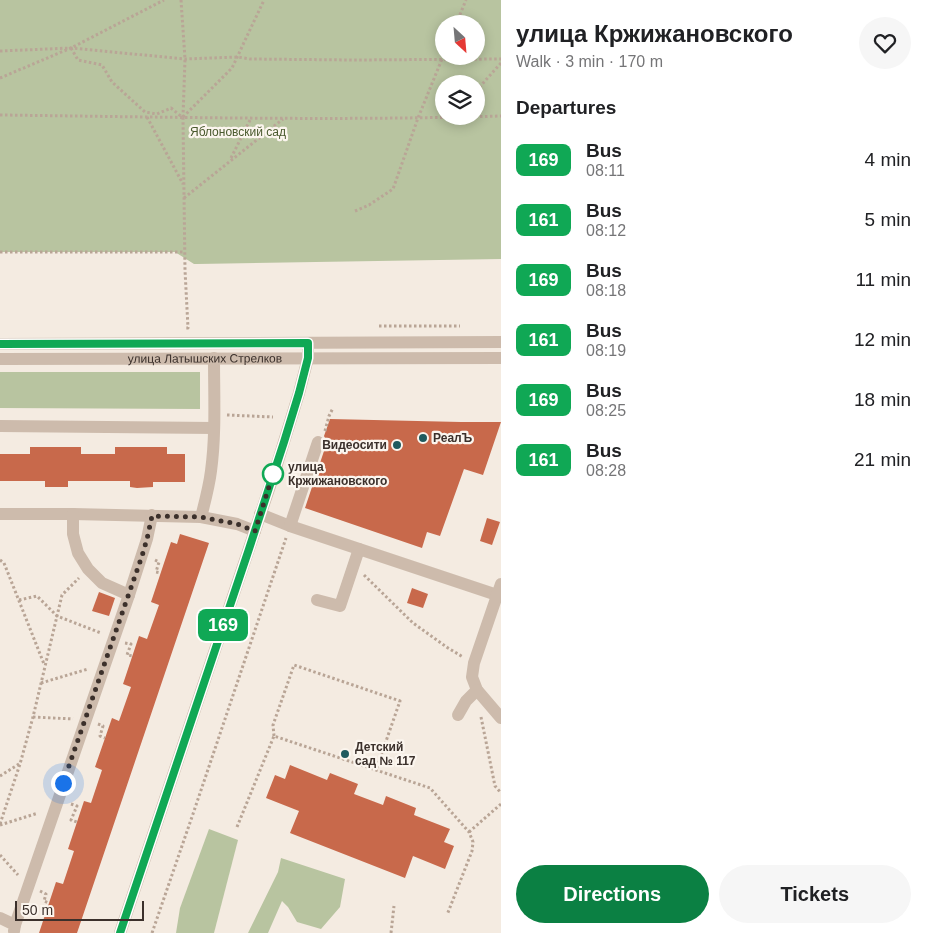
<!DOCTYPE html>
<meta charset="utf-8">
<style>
:root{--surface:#fff;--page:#f6f6f6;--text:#202124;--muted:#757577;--accent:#0b8043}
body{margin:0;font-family:Helvetica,sans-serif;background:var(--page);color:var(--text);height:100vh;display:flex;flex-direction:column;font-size:19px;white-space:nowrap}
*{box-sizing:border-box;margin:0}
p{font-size:16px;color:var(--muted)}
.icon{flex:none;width:28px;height:28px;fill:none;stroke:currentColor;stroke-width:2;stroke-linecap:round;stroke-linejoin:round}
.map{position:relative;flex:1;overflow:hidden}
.side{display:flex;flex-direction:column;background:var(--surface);width:425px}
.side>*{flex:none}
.badge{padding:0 10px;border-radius:8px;font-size:18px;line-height:32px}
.needle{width:32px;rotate:154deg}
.fabs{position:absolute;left:435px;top:15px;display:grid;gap:10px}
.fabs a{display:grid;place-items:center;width:50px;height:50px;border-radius:50%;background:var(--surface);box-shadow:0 2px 12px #0003;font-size:25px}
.scale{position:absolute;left:15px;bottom:12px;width:129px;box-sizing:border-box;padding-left:5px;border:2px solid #3b302b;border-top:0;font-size:14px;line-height:18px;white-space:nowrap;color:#3b302b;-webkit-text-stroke:4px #fbf5ee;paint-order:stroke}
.you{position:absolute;width:25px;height:25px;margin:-12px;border:4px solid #fff;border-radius:50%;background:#1a73e8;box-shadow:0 0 0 8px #1a73e833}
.map>.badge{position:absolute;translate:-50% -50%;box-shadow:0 0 0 2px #fff}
h2{padding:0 15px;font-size:19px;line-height:45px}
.round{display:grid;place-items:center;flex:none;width:52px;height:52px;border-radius:26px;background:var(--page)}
.summary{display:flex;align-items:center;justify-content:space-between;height:85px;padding:0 15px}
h1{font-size:24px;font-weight:700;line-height:38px}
.primary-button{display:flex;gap:10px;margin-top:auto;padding:10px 15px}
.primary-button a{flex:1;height:58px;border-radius:30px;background:var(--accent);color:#fff;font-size:20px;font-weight:700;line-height:58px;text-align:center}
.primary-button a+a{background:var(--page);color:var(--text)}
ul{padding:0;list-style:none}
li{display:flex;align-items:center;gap:15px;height:60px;padding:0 15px}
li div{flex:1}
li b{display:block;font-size:19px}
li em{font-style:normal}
li .badge{min-width:55px;font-weight:700;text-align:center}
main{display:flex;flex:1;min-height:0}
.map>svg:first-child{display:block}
</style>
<main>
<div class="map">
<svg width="501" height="933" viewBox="0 0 501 933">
<rect width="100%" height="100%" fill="#f4ebe1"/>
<g fill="#b8c4a0" fill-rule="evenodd">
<path d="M0,0h501v259l-304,5h-3l-19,-12h-175zM444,24h32v32h-32zM444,84h32v32h-32z"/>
<path d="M0,372h200v37l-200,-1z"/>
<path d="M209,829l29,11 -24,93h-38l4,-25z"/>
<path d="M281,858l64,21 -5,28 -19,22 -24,-7 -9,-15 -6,-6 -14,32h-20l30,-61z"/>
</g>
<g fill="#c8694b">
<path d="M330,419l131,3h40l-18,53 -19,-6 -24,67 -13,-4 -5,16 -117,-40 21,-63v-5l-2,-4z"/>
<path d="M30,447h51v7h34v-7h52v7h18v28h-32v5l-16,1 -7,-1v-6h-62v6h-23v-6h-45v-27h30z"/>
<path d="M487,518l13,4 -8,23 -12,-4z"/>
<path d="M180,534l29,9 -132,390h-38l17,-51 7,2 11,-33 -6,-2 16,-48 7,2 11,-33 -7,-3 17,-49 7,3 12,-34 -8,-3 16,-48 8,3 12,-34 -8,-3 20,-60 6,2z"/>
<path d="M412,588l16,6 -5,14 -16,-5z"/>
<path d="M99,592l16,6 -6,18 -17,-5z"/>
<path d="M290,765l37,15 3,-7 28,11 -4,10 29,11 3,-9 30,12 -2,7 36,14 -6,13 10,4 -9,23 -32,-13 -8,22 -115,-45 9,-22 -33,-13 9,-23 10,4z"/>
</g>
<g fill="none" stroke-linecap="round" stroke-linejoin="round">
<g stroke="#b9a596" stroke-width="3" stroke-dasharray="2.5 2.5" stroke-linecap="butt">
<path d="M181,0l4,59 -2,58"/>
<path d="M456,24l10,-24"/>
<path d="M71,48l7,12 24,5 10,17 33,30 12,2 14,-6 12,10 2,152 3,58h-2"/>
<path d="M0,51l71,-3 114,11 53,-2 12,2 104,1 147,-1"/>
<path d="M0,78l71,-30 93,-48"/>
<path d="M476,91l25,-28"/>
<path d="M0,115c167,2 334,6 501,1"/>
<path d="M147,117l36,67"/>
<path d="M183,117l49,-49 32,-68"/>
<path d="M231,158l20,-40"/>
<path d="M184,198l99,-79"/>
<path d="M355,211l14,-6 24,-16 25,-71 26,-64"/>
<path d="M0,252h184"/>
<path d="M379,326h81"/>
<path d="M227,415l46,2"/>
<path d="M325,431l4,-15 4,-8"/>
<path d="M0,560l4,3 40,101"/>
<path d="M155,560l4,2 -3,10 5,1"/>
<path d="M364,575l49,48 35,25 15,9"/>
<path d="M19,600l18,-4 20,20 44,17"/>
<path d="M125,643l6,1 -4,11 6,1"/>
<path d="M41,683l47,-14"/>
<path d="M33,717l40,2"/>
<path d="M481,717l14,69 6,7"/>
<path d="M98,724l5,2 -3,10 5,2"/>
<path d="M274,736l-1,-11 21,-60 106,36 -24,69"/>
<path d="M0,776l19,-12"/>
<path d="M71,804l6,2 -6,14 6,2"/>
<path d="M0,824l20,-60 13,-47 29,-122 17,-17"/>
<path d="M0,825l38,-12"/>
<path d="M237,827l37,-91 156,52 39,44 4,10 -1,9 -25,64"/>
<path d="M469,832l32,-28"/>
<path d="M0,855l18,20"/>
<path d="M40,891l6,3 -2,7 5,2"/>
<path d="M152,933l42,-122 92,-273"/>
<path d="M391,933l3,-27"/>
</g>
<g stroke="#cdbbac" stroke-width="12">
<path d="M0,344l501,-2"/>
<path id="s1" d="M0,359l501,-1"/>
<path d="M0,426l214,2"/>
<path d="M0,514h73l128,3 36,7 18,7"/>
<path d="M73,514v20l5,19 10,16 14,14 27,12"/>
<path d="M260,514l30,12 207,69"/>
<path d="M201,517c4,-15 8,-30 10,-46 5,-37 3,-75 3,-113"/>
<path d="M290,526l28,-84"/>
<path d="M501,584l-27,79 -2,14 5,13 24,28"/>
<path d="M317,600l23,6 19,-57"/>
<path d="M458,715l8,-14 11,-11"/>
<path d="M0,918l15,7 -1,6"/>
<path d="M15,925l114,-330 18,-56 5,-24"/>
<path d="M120,933l154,-459 25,-81 9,-35v-15"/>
</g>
</g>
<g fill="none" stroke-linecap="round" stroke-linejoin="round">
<g stroke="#fff" stroke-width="11">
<path id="line" d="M0,344l308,-1v15l-9,35 -15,49 -35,107 -129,384"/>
</g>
<use href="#line" stroke="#10a855" stroke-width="8"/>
<path stroke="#3b302b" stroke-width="5" stroke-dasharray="0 9" d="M63,783l79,-227 5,-17 5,-23 49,1 36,7 18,7 18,-57"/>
</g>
<g fill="#1f5a5e" stroke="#fbf5ee" stroke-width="2">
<circle cx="423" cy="438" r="5"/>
<circle cx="397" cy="445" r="5"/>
<circle cx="345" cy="754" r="5"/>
</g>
<circle fill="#fff" stroke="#10a855" stroke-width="2.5" cx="273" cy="474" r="10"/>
<g text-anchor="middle" stroke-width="4.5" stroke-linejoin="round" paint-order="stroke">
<g font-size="12" fill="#4a5a2e" stroke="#fbf5ee">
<text x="238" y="136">Яблоновский сад</text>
</g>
<g font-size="12" fill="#3b302b" stroke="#fbf5ee">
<text dy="4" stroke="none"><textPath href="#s1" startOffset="205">улица Латышских Стрелков</textPath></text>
</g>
<g font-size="12" font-weight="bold" fill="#3b302b" stroke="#fbf5ee" text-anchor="start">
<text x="433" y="442">РеалЪ</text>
<text x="387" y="449" text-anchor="end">Видеосити</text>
<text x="355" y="751">Детский<tspan x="355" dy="14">сад № 117</tspan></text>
</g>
<g font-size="12" font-weight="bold" fill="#3b302b" stroke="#fbf5ee" text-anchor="start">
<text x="288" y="471">улица<tspan x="288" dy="14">Кржижановского</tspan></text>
</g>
</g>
</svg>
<div class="fabs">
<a><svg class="needle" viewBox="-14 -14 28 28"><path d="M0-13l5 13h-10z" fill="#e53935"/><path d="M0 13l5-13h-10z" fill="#757577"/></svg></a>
<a><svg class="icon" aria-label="layers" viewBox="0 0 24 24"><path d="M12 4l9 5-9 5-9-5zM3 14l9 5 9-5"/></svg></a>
</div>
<div class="scale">50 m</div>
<div class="you" style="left:63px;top:783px"></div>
<b class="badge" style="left:223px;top:625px;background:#10a855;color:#fff">169</b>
</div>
<section class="side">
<div class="summary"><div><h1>улица Кржижановского</h1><p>Walk · 3 min · 170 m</p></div><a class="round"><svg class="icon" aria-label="heart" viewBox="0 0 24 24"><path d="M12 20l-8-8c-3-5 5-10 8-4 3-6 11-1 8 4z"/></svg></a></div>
<h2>Departures</h2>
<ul>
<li><span class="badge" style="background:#10a855;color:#fff">169</span><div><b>Bus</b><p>08:11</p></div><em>4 min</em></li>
<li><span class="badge" style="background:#10a855;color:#fff">161</span><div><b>Bus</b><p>08:12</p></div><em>5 min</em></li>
<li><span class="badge" style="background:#10a855;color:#fff">169</span><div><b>Bus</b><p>08:18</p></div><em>11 min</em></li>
<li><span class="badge" style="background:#10a855;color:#fff">161</span><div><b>Bus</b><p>08:19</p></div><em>12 min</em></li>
<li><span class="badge" style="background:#10a855;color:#fff">169</span><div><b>Bus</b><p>08:25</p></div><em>18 min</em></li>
<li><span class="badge" style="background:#10a855;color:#fff">161</span><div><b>Bus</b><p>08:28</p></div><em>21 min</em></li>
</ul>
<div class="primary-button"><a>Directions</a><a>Tickets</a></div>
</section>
</main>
